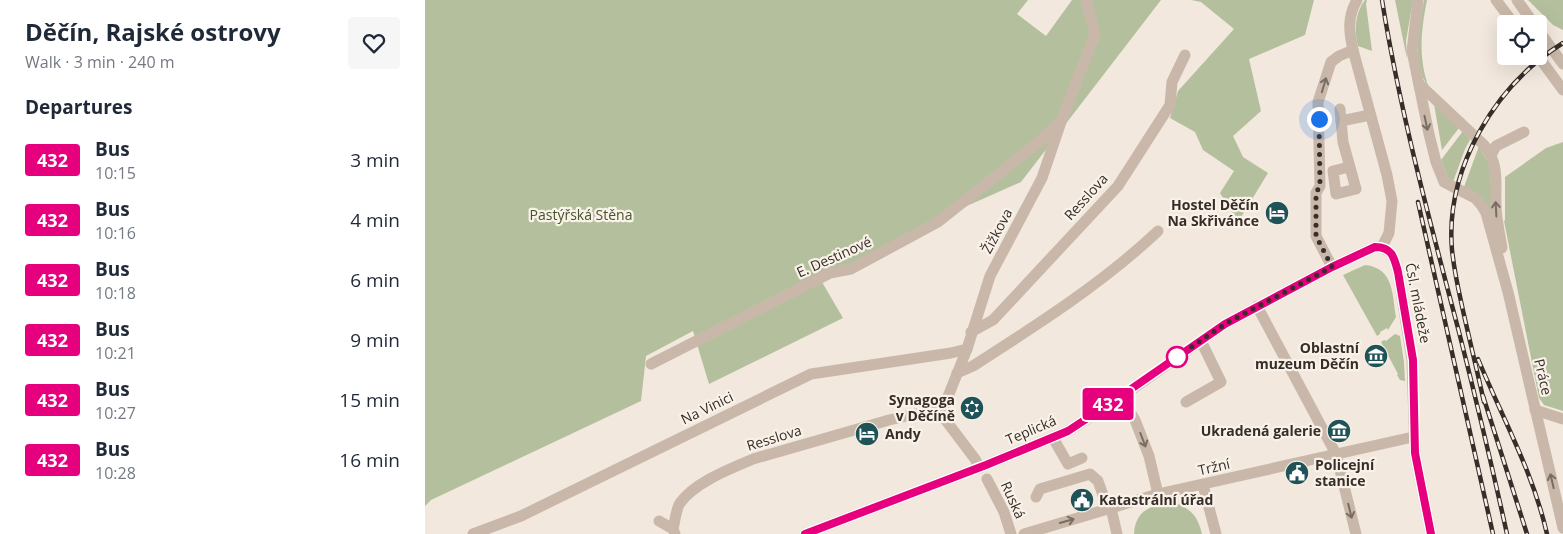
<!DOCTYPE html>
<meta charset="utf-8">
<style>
:root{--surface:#fff;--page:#f6f6f7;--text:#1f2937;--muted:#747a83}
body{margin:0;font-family:"Open Sans",sans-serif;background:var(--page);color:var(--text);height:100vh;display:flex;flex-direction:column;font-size:19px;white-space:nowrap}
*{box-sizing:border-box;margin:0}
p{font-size:16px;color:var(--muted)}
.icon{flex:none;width:28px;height:28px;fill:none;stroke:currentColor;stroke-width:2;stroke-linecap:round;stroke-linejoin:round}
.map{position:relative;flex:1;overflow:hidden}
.side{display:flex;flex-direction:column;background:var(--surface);width:425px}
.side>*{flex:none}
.badge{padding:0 10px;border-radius:4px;font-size:18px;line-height:32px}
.buttons{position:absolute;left:1072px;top:15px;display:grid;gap:10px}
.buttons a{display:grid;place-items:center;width:50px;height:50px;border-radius:5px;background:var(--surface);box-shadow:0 5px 20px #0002;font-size:25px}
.you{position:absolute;width:25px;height:25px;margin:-12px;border:4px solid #fff;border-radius:50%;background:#1a73e8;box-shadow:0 0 0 8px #1a73e833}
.map>.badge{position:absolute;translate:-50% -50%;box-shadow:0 0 0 2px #fff}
h2{padding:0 25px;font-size:19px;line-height:45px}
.round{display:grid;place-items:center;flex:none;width:52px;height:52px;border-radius:5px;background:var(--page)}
.overview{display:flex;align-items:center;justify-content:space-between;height:85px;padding:0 25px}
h1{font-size:24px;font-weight:700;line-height:38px}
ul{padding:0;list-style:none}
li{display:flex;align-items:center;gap:15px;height:60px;padding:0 25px}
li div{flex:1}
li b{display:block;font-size:19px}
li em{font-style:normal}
li .badge{min-width:55px;font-weight:700;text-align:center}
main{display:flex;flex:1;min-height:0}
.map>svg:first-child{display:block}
</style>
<main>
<section class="side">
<div class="overview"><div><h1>Děčín, Rajské ostrovy</h1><p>Walk · 3 min · 240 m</p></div><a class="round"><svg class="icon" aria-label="heart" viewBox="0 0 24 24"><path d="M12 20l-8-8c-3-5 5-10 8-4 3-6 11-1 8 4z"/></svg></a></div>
<h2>Departures</h2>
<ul>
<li><span class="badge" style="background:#e6007e;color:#fff">432</span><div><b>Bus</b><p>10:15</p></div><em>3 min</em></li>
<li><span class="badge" style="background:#e6007e;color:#fff">432</span><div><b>Bus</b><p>10:16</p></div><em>4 min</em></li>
<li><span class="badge" style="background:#e6007e;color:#fff">432</span><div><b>Bus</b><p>10:18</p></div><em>6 min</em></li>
<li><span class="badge" style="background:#e6007e;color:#fff">432</span><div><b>Bus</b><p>10:21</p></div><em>9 min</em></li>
<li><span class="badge" style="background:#e6007e;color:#fff">432</span><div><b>Bus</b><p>10:27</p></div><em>15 min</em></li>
<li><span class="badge" style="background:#e6007e;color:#fff">432</span><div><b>Bus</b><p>10:28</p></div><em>16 min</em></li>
</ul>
</section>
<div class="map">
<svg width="1138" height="534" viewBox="0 0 1138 534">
<rect width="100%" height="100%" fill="#f2e8dd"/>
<g fill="#b4c09d">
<path d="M0,0h603l-11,14 29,22 26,-36h89l-140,182 -79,35 -120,65 21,36 -134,66 -16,-53 -47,25 -5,45 -210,99 -6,6z"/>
<path d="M766,0h123l-9,35 -56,24 12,52 -28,25 10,21 25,16 -30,49 -18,-29 14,-22 -31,-21 -8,-18 -25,-14 8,-27 56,-62 -33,-27z"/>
<path d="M940,0h2l-1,4 6,47 -14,-5c-4,-15 -3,-34 7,-46z"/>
<path d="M970,0h18l-7,41 1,18z"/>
<path d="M999,0h3c-6,30 -9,58 2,88 -18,-24 -10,-61 -5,-88z"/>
<path d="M1103,0h35v30l-10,-5z"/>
<path d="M1009,104l25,24 -17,22z"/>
<path d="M1038,131l7,9 -5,9 -12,33 -4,-2 -8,-20z"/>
<path d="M1138,142v269l-19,-6 -5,-7 -35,-177 1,-1v-43l41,-29z"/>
<path d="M1054,146l11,20 3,55 -29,-34z"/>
<path d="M940,265c29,3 27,29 31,52l-8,13 -1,-2 -7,4v2l-3,2 -34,-61z"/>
<path d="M970,334l5,2 4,26 1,19 -5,-1 -3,-5 1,-1 -17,-32 3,-2 2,1z"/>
<path d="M749,502c18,8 23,13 28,32h-68c1,-25 19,-29 40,-32z"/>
</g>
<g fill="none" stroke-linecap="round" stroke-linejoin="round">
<g stroke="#c9b8a9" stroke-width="11">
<path d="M932,0c-10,17 -8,32 -4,50l34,125 5,26 -3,32 -7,14"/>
<path d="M993,0l-6,51 17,83 7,28 8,20 31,16 7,8 4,7 22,79 55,236"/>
<path d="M1071,0l18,24"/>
<path d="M1092,0l17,24"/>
<path d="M1114,31l24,33"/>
<path d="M1113,56l25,34"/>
<path d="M994,84l65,61c16,20 11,37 12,60 0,14 4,29 6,43"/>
<path d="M915,109l3,33 13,47 -20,5 -3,-23 16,-4"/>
<path d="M916,121l29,-6"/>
<path d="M1066,155l5,-9 28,-14"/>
<path d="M907,267l-16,-31v-43l4,-7 -2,-84 13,-40 8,-6 14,-6"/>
<path d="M832,306l79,148 20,80"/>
<path d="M546,332l22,-12 125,-134 52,-81 2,-23 13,-27"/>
<path d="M226,364l179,-91 21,-4 87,-47 102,-81 19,-19"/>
<path d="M532,373l16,-7c64,-41 130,-83 185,-135"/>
<path d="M696,397l14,23 14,36 9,38"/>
<path d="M761,402l35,-20 -20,-41"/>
<path d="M1110,410l28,9"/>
<path d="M628,438l15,26 14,-6"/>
<path d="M555,468l-5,-9 -34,-45 26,-65 23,-73 52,-98 20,-59 33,-85 -9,-34"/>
<path d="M562,479l17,33 7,22"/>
<path d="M778,485l13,49"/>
<path d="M611,497l4,-8 50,-15 8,7 10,28"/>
<path d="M686,508l6,26"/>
<path d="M234,521l14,8 2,5"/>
<path d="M248,529c2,-8 3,-20 7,-26 15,-21 50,-34 73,-44l136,-39 45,-10 7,4"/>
<path d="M48,534l48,-18 290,-142 140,-21 16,-4"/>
<path d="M380,534l181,-69 82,-34 53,-34 104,-73 107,-57 43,-20c17,1 19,10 23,25l14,88 3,93 16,81"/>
<path d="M599,534l134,-40 255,-57"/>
</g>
<g stroke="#372d29" stroke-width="4.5">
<g id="rail">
<path d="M957,0c18,112 48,222 77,332 17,67 33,134 48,202"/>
<path d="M993,202l75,332"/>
<path d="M1053,359c24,58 55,113 69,175"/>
<path d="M1058,396l44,138"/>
<path d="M1059,402c-7,-32 -15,-64 -22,-96 -4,-18 -8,-37 -10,-56 -7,-81 43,-165 111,-207"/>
</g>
</g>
<use href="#rail" stroke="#f9f2e9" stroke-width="2.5" stroke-dasharray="8" stroke-linecap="butt"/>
</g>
<defs><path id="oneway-shaft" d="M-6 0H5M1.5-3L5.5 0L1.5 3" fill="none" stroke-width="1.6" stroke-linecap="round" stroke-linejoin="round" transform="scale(1.25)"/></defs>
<g stroke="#796c63">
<use href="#oneway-shaft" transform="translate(899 85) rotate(-73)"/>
<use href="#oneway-shaft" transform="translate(1001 123) rotate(78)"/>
<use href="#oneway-shaft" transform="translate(1071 209) rotate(-93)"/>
<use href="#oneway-shaft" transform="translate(718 440) rotate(69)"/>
<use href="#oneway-shaft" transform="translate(1127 481) rotate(-103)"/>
<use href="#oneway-shaft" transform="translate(925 511) rotate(76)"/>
<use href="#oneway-shaft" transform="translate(642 521) rotate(-16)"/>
</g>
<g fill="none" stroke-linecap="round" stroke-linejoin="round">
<g stroke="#fff" stroke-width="11">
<path id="line" d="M380,534l181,-69 82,-34 53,-35 104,-72 107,-57 43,-20c17,0 19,10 23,25l15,88 2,93 16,81"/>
</g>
<use href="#line" stroke="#e6007e" stroke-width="8"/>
<path stroke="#372d29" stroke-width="5" stroke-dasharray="0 9" d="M752,357l48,-33 107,-57 -16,-31v-43l4,-7 -1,-67"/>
</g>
<defs>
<g id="hotel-disc" transform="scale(1.25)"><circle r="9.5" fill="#1f5357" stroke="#f9f2e9"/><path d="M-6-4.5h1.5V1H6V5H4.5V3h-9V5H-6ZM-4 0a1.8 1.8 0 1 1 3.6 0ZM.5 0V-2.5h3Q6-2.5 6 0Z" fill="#fff"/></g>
<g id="museum-disc" transform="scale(1.25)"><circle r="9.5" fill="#1f5357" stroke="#f9f2e9"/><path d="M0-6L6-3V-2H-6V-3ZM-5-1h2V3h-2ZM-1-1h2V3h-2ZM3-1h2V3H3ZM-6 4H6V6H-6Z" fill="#fff"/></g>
<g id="synagogue-disc" transform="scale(1.25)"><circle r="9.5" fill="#1f5357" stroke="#f9f2e9"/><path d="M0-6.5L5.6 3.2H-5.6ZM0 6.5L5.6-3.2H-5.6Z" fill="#fff"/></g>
<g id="civic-disc" transform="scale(1.25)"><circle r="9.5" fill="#1f5357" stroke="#f9f2e9"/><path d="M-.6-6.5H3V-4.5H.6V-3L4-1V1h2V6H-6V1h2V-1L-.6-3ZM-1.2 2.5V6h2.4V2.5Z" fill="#fff"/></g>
</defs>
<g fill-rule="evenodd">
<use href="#hotel-disc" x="852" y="213"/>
<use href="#museum-disc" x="951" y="356"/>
<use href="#synagogue-disc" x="547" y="408"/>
<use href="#museum-disc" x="914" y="431"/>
<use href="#hotel-disc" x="442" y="434"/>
<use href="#civic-disc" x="872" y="473"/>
<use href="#civic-disc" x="657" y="500"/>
</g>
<circle fill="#fff" stroke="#e6007e" stroke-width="2.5" cx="752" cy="357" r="10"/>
<g text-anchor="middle" stroke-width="4.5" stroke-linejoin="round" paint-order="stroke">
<g font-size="14" fill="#372d29" stroke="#f9f2e9">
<text transform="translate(661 197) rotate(-48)" y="5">Resslova</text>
<text transform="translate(572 231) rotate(-62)" y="5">Žižkova</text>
<text transform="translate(409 257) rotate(-24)" y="5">E. Destinové</text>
<text transform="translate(993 303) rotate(79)" y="5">Čsl. mládeže</text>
<text transform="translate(1118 377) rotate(77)" y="5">Práce</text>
<text transform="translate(282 408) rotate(-26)" y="5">Na Vinici</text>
<text transform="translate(606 430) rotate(-23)" y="5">Teplická</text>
<text transform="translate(349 438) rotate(-17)" y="5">Resslova</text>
<text transform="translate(789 467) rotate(-13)" y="5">Tržní</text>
<text transform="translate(588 500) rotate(66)" y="5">Ruská</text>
</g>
<g font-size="14" font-weight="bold" fill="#372d29" stroke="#f9f2e9" text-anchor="end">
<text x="834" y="210">Hostel Děčín<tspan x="834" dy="16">Na Skřivánce</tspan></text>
<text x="934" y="353">Oblastní<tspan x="934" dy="16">muzeum Děčín</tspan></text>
<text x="530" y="405">Synagoga<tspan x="530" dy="16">v Děčíně</tspan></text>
<text x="896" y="436">Ukradená galerie</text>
<text x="460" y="439" text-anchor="start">Andy</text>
<text x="890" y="470" text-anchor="start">Policejní<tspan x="890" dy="16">stanice</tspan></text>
<text x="674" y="505" text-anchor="start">Katastrální úřad</text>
</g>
<g font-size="14" fill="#46542d" stroke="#f9f2e9">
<text x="156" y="220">Pastýřská Stěna</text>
</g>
</g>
</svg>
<div class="buttons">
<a><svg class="icon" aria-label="locate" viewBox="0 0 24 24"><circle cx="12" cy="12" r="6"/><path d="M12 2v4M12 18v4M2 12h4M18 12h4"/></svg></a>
</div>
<div class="you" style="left:894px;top:119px"></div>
<b class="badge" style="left:683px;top:404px;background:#e6007e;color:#fff">432</b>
</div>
</main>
